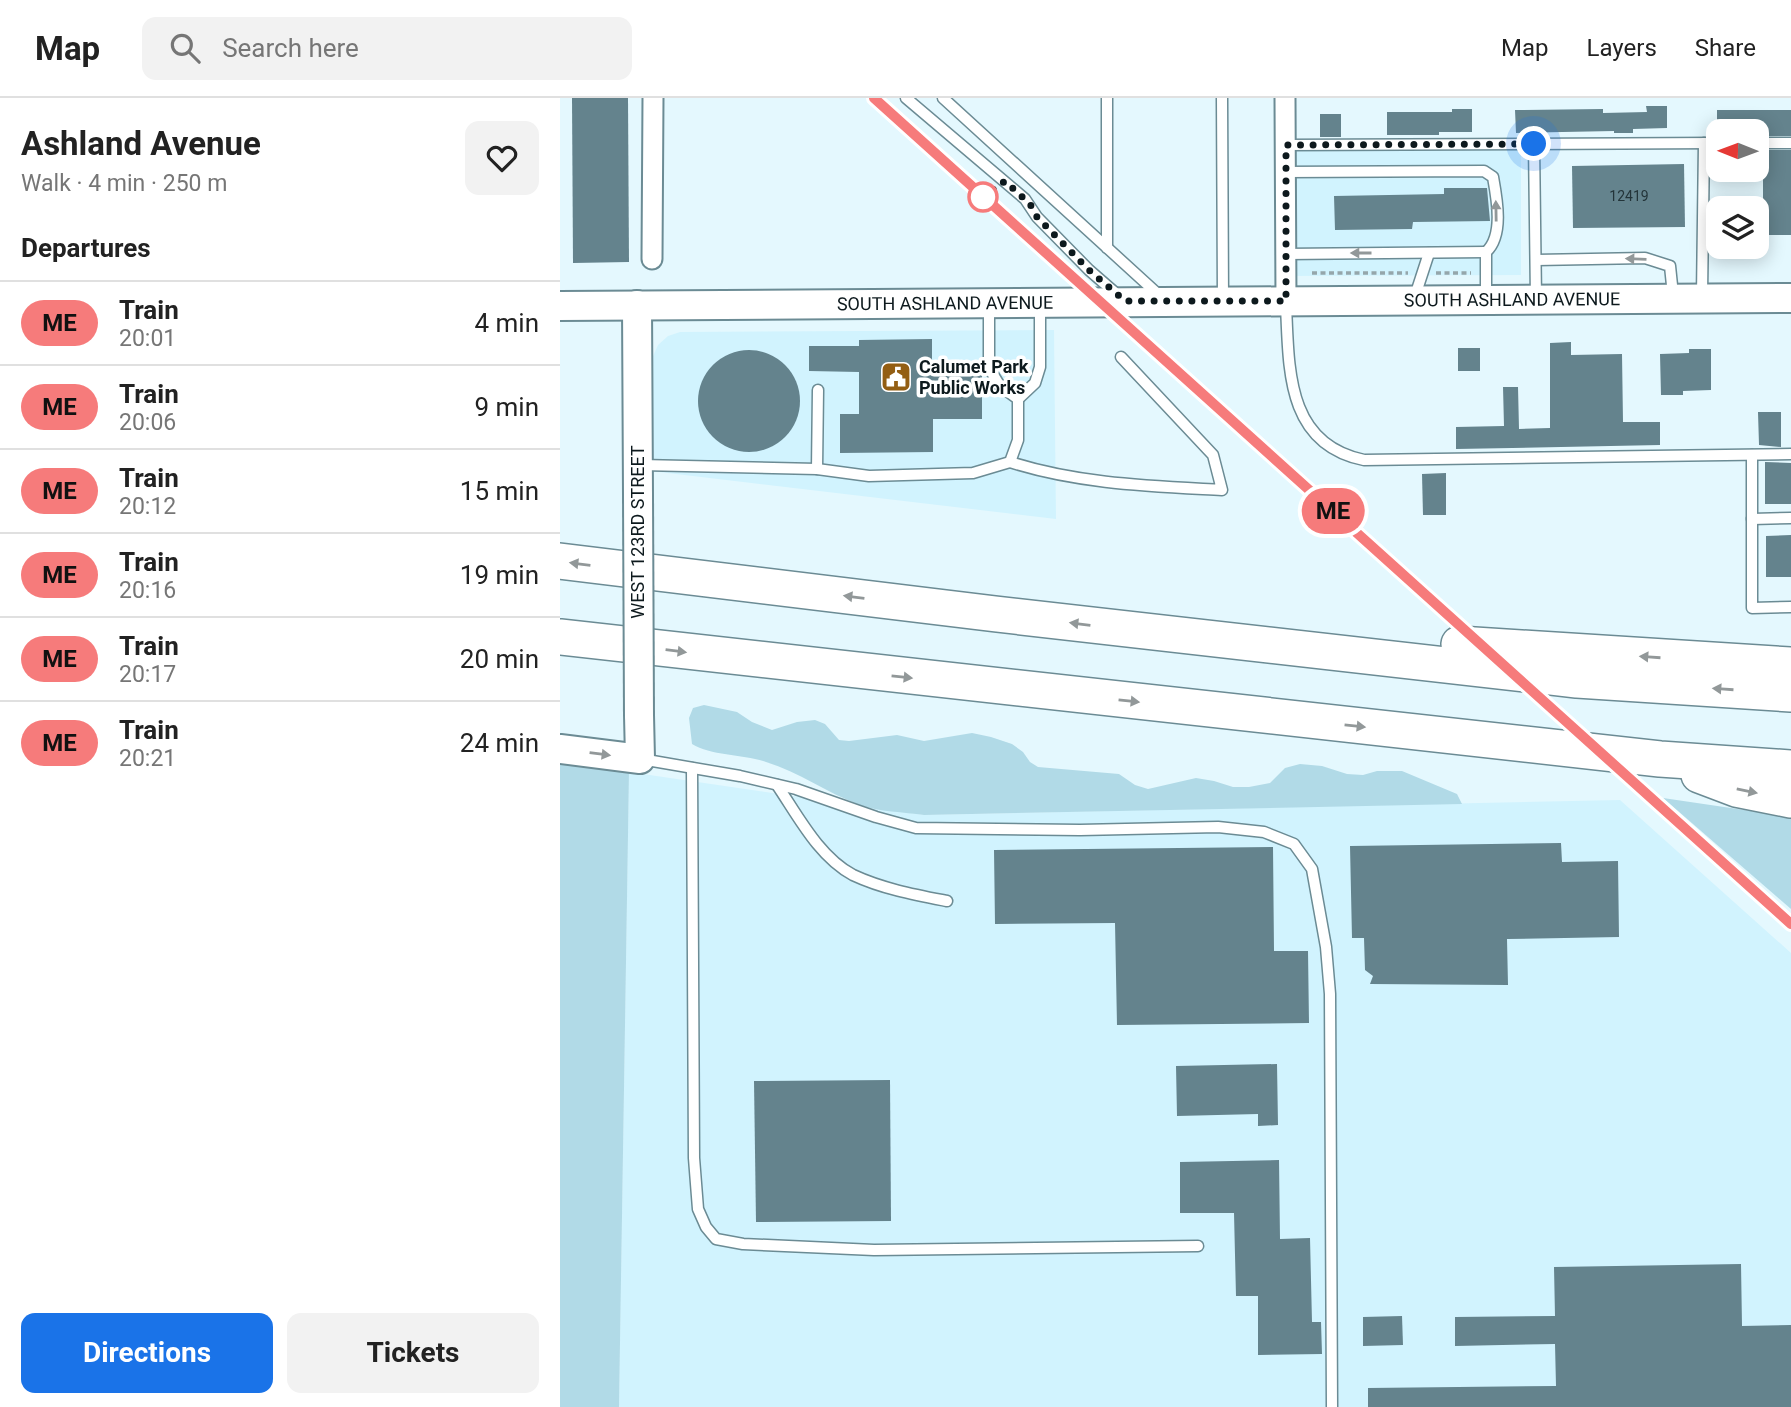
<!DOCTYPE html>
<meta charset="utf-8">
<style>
:root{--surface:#fff;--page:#f2f2f2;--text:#222;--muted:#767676;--line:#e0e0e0;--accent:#1a73e8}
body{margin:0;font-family:Roboto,sans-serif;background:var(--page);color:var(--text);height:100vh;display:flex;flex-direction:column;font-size:26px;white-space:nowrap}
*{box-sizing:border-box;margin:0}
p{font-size:23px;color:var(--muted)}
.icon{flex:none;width:38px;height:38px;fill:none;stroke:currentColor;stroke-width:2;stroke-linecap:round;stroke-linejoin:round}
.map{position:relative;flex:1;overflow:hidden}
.drawer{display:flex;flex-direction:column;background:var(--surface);width:560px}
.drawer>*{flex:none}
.badge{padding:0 14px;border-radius:23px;font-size:24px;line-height:46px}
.needle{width:46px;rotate:271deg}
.fabs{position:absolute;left:1146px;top:21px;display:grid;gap:14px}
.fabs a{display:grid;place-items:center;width:63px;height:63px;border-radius:14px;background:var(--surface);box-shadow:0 4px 18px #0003;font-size:35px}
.you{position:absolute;width:35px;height:35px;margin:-18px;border:5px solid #fff;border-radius:50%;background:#1a73e8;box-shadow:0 0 0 10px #1a73e833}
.map>.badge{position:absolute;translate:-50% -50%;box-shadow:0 0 0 4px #fff}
h2{padding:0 21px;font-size:26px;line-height:63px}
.round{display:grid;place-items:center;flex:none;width:74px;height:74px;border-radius:14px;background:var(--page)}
.summary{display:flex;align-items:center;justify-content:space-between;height:119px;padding:0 21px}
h1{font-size:33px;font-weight:700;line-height:52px}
.cta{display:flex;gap:14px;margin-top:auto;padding:14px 21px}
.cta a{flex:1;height:80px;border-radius:14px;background:var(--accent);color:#fff;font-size:28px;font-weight:700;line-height:80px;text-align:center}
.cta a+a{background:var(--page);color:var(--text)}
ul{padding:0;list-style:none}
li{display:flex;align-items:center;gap:21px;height:84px;padding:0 21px;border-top:2px solid var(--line)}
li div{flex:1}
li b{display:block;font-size:26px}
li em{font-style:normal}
li .badge{min-width:77px;font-weight:700;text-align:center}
header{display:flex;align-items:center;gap:42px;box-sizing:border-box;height:98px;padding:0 35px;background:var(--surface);border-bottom:2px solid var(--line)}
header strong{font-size:33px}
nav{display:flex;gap:38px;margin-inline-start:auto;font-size:24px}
.search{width:490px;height:63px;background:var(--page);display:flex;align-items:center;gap:18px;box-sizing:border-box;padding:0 24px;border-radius:14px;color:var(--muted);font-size:26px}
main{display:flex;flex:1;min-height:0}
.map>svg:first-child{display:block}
</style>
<header>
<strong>Map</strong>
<div class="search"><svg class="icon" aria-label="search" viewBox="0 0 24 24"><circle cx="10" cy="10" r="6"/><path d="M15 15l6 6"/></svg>Search here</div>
<nav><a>Map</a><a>Layers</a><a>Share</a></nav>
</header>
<main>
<section class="drawer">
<div class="summary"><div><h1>Ashland Avenue</h1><p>Walk · 4 min · 250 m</p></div><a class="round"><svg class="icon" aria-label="heart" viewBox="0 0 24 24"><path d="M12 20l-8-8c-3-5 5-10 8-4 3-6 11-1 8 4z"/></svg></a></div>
<h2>Departures</h2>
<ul>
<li><span class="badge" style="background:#f67b7b;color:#111">ME</span><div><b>Train</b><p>20:01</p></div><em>4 min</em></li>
<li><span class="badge" style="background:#f67b7b;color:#111">ME</span><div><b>Train</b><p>20:06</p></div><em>9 min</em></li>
<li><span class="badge" style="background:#f67b7b;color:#111">ME</span><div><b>Train</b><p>20:12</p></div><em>15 min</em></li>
<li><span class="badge" style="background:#f67b7b;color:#111">ME</span><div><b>Train</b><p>20:16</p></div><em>19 min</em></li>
<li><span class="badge" style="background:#f67b7b;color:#111">ME</span><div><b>Train</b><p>20:17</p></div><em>20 min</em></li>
<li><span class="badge" style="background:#f67b7b;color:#111">ME</span><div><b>Train</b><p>20:21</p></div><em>24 min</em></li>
</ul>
<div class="cta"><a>Directions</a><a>Tickets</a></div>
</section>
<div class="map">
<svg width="1231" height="1309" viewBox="0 0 1231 1309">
<rect width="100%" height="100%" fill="#e4f8fe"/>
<g fill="#d1f3fe">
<path d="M961,43v134l-238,1v-134z"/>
<path d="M494,232l2,189 -405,-48 -1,-108 8,-18 10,-9 12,-4z"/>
<path d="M69,674l295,43 696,-15 171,153v454h-1172z"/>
</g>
<g fill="#b1dae7">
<path d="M144,607l33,7 15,10 20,8 25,-8 18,-2 10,4 14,16 10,1 48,-6 27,6 48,-8 19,4 21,7 11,8 7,10 8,5 81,7 16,11 13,4 48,-11 18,3 19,6h16l21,-4 15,-15 15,-4 22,2 25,8 16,1 14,-4h25l55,23 5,10 -538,11c-20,-3 -45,-3 -64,-10 -33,-12 -61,-33 -94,-43 -23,-8 -55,-6 -74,-18l-3,-26 4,-10z"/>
<path d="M0,666l69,8 -10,635h-59z"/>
<path d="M1103,700l128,19v92z"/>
</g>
<g fill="#64838d">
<path d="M12,0h56l1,164 -56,1z"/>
<path d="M1086,8h21v22l-34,1v4h-19v-2l-98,2 -1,-23 88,-1v4l44,-1z"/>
<path d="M892,11h20v23h-33v3h-52v-23h65z"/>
<path d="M1157,12h74v26h-28v-4l-6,-1h-40z"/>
<rect x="760" y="16" width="21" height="23"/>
<rect x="1203" y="52" width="28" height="85"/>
<path d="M1124,66l1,63 -112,1 -1,-62z"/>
<path d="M884,90h43l3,33 -77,1 -1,7 -77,1 -1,-34 110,-2z"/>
<path d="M372,241v23l50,-1v58h-49v33l-93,1v-39h19v-42l-50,-1v-25h50v-6z"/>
<path d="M1011,244v13l51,-1 1,68h37v23l-204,4v-22l48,-1 -1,-39h15l1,42 31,-1v-85z"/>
<rect x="898" y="250" width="22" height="23"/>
<path d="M1129,251h22v41l-28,1v4h-22l-1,-41 29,-1z"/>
<circle cx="189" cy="303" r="51"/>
<path d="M1198,314h23v35l-22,-2z"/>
<path d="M1205,364l26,1v41h-26z"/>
<path d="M886,375v42h-23l-1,-41z"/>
<path d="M1231,437v42h-25v-41z"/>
<path d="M1001,745l1,19 56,-1 1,76 -112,2 1,46 -138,-1 3,-8 -8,-6 -1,-32h-12l-2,-92z"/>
<path d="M713,749l1,104h34l1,72 -192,2 -2,-102 -120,1 -1,-74z"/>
<path d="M717,966l1,61 -20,1v-12l-81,2 -1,-50z"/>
<path d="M330,982l1,141 -135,1 -2,-141z"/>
<path d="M719,1062l1,79 30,-1 2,84h9l1,32 -64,1v-59h-22l-2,-83h-54v-51z"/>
<path d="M1181,1166l1,62 49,-1v82h-423v-19l188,-2 -1,-42 -100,2v-29l100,-1 -1,-49z"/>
<path d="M842,1218l1,29 -40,1v-29z"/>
</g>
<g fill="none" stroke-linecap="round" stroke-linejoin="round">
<g stroke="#6b8b94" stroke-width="13">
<g id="service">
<path d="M346,0l119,101 12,18 52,53 31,27"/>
<path d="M383,0l217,198"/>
<path d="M547,0v150"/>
<path d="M662,0l1,202"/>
<path d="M1197,45h34"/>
<path d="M974,46l2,155"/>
<path d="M726,47l432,-2"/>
<path d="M725,74l199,-1 9,6c4,22 11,59 -7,75v44"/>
<path d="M726,156l200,-2"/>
<path d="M976,162l109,-2 25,8 3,29"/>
<path d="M1142,197l2,-152"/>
<path d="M854,201l15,-46"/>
<path d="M726,207c3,64 0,139 78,155l427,-6"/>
<path d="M458,301l17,-16 5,-16v-61"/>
<path d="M1192,357v153l39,-1"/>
<path d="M450,364c69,22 140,24 212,28l-9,-35 -92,-98"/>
<path d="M81,367l176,4 52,7 104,-3 37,-11 8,-22v-41l-18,-13 -11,-18v-63"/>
<path d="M257,371l1,-79"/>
<path d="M1192,421l39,-1"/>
<path d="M81,661l99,17 56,13 80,28 40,11 164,2 138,-3 46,5 30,12 18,25 14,78 4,47 2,413"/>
<path d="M132,670l2,390 4,51 8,18 10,12 27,5 131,6 324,-4"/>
<path d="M217,687c21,31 42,72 76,90 30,14 63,20 94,26"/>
</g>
</g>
<g stroke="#6b8b94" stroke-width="23">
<g id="minor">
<path d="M725,0l1,203"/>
<path d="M92,161l1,-161"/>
</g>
</g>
<g stroke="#6b8b94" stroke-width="32">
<g id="secondary">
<path d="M77,207l1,191"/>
<path id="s1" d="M0,208l1231,-8"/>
<path d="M0,651l80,10 -1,-44"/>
</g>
</g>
<g stroke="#6b8b94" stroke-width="38">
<g id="motorway">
<path d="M0,463l436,53 581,66 214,14"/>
<path d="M0,539l1100,122 131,9"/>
<path d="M899,546l332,21"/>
<path d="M1139,677l37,14 55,11"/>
</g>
</g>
<g stroke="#95a6ab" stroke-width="3.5" stroke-dasharray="5 3.5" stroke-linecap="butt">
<path d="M752,175h96"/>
<path d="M876,175h35"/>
</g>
<use href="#service" stroke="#fff" stroke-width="10"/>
<use href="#minor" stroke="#fff" stroke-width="19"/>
<use href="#secondary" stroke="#fff" stroke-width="28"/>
<use href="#motorway" stroke="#fff" stroke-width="35"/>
<path stroke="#2e3b3f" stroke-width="5" stroke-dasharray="14 7" stroke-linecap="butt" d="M314,0l917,826"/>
<g stroke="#6b8b94" stroke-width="32" stroke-linecap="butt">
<path id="secondary-bridge" d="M78,398l1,219"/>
</g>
<use href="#secondary-bridge" stroke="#fff" stroke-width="28"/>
</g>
<defs><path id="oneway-solid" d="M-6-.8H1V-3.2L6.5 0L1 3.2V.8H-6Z" transform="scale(1.75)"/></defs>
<g fill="#929899">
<use href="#oneway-solid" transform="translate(936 113) rotate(-91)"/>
<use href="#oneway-solid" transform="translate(801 155) rotate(180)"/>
<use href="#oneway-solid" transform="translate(1076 161) rotate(-178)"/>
<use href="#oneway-solid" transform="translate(20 466) rotate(-173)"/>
<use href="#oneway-solid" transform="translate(294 499) rotate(-173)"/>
<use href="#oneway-solid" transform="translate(520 526) rotate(-173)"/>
<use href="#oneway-solid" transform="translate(116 553) rotate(7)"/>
<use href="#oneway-solid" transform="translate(1090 559) rotate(-176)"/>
<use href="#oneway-solid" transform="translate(342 579) rotate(6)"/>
<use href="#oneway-solid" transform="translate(1163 591) rotate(-176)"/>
<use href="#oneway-solid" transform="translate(569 603) rotate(6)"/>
<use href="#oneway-solid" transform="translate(795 628) rotate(6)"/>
<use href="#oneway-solid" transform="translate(40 656) rotate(7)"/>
<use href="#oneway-solid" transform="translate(1187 693) rotate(12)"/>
</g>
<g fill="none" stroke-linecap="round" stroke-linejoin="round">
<g stroke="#fff" stroke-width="16">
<path id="line" d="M314,0l917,826"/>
</g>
<use href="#line" stroke="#f67b7b" stroke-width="10"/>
<path stroke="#0d191d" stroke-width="7" stroke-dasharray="0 12.6" d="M423,99l22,-16 25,23 7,13 52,53 36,31h161v-156l248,-1"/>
</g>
<defs>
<g id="civic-square" transform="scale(1.575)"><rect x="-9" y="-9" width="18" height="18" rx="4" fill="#935e13" stroke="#fff"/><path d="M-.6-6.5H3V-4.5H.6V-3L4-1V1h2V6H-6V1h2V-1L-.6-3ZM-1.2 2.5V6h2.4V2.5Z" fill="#fff"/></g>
</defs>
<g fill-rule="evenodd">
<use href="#civic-square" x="336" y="279"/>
</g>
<circle fill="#fff" stroke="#f67b7b" stroke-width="3.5" cx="423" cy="99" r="14"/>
<g text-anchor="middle" stroke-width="7" stroke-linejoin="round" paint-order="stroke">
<g font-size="14" fill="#233439">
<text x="1069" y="103">12419</text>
</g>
<g font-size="18" fill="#0d191d" stroke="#fff">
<text dy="6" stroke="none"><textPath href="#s1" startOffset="952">SOUTH ASHLAND AVENUE</textPath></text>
<text dy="6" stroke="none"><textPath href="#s1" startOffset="385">SOUTH ASHLAND AVENUE</textPath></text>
<text transform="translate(78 434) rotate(-90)" y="6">WEST 123RD STREET</text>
</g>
<g font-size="18" font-weight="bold" fill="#0d191d" stroke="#fff" text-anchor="start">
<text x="359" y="275">Calumet Park<tspan x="359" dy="21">Public Works</tspan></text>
</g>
</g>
</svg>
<div class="fabs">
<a><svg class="needle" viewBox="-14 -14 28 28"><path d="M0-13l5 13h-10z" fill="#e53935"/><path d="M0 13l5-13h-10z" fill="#767676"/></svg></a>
<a><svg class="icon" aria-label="layers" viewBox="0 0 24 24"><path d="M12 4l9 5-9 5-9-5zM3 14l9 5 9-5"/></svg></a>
</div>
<div class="you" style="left:974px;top:46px"></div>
<b class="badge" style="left:773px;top:413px;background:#f67b7b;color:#111">ME</b>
</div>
</main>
